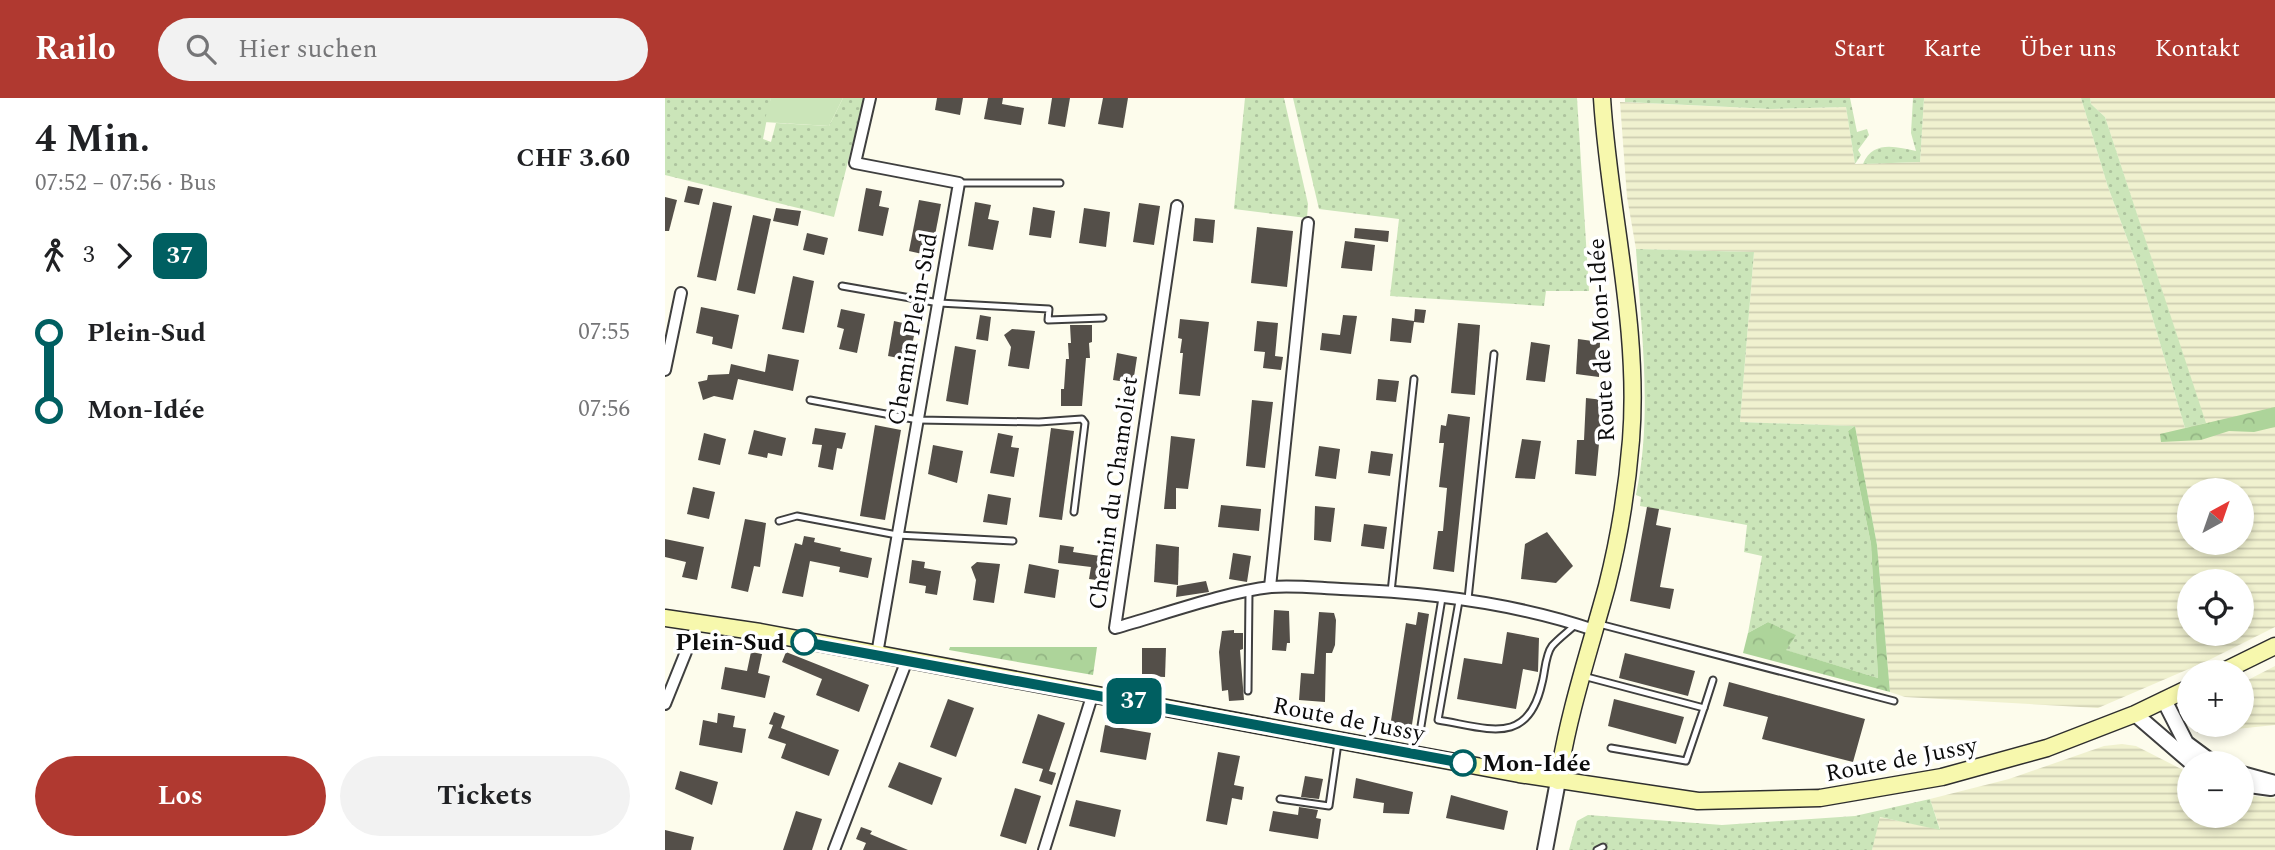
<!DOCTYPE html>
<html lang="de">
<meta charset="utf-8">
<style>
:root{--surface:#fff;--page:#f2f2f2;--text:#202124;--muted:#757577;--accent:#b03930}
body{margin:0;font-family:Spectral,serif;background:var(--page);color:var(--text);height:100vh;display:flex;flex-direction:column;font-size:26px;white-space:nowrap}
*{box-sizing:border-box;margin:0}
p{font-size:23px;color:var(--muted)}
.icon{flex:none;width:38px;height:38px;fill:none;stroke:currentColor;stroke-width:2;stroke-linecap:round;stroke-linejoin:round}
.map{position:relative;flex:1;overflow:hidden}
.panel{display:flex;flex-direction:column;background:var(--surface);width:665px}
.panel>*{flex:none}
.badge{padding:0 14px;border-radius:10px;font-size:24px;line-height:46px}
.needle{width:46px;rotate:40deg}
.buttons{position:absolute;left:1512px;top:380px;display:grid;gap:14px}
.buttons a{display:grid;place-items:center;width:77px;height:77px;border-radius:50%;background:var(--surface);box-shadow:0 4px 10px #0003;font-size:35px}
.map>.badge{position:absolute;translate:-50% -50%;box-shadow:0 0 0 4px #fff}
.legs{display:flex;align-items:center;gap:10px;height:77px;padding:0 35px;font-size:23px}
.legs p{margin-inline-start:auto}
.overview{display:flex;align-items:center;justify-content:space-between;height:119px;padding:0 35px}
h1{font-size:38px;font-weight:700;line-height:52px}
.button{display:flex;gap:14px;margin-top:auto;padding:14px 35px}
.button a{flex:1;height:80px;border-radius:42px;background:var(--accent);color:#fff;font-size:28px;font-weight:700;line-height:80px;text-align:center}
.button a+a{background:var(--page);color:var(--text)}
ul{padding:0 35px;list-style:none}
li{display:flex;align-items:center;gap:24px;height:77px;font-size:26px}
li i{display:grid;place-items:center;width:10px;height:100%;margin:0 9px;background:currentColor}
li i::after{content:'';width:18px;height:18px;margin:-9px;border:5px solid;border-radius:50%;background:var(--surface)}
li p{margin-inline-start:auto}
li:first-child i{background:linear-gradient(#0000 50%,currentColor 0)}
li:last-child i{background:linear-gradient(currentColor 50%,#0000 0)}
header{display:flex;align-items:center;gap:42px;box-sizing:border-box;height:98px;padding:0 35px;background:var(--accent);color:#fff}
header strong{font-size:33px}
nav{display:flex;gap:38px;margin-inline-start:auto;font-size:24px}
.search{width:490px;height:63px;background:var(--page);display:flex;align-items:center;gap:18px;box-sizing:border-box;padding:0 24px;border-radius:38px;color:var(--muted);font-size:26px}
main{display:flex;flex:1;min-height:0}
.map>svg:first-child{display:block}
</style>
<header>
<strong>Railo</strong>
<div class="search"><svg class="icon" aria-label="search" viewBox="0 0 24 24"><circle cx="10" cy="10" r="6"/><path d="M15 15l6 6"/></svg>Hier suchen</div>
<nav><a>Start</a><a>Karte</a><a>Über uns</a><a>Kontakt</a></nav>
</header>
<main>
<section class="panel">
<div class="overview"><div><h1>4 Min.</h1><p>07:52 – 07:56 · Bus</p></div><b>CHF 3.60</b></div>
<div class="legs"><svg class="icon" aria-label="walk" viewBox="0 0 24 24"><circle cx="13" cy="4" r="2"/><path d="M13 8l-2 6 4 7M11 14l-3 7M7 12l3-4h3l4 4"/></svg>3<svg class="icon" aria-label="forward" viewBox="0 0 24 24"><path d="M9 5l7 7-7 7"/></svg><b class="badge" style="background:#005f61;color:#fff">37</b></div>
<ul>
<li><i style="color:#005f61"></i><b>Plein-Sud</b><p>07:55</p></li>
<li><i style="color:#005f61"></i><b>Mon-Idée</b><p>07:56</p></li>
</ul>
<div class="button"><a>Los</a><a>Tickets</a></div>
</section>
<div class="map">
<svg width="1610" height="752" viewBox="0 0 1610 752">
<defs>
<pattern id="farmland-rules" width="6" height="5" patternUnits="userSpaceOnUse" patternTransform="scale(1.75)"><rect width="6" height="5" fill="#f0f1cf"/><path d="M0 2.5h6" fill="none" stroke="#cdcdb1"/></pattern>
<pattern id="grass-dots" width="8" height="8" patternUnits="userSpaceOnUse" patternTransform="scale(1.75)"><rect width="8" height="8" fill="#cbe5b9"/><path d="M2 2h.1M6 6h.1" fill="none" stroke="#adc39e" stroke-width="1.8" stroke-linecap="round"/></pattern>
<pattern id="forest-crowns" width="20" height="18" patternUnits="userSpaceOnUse" patternTransform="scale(1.75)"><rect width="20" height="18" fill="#add49a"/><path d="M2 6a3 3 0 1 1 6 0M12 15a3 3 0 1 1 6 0" fill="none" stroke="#94b584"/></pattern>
</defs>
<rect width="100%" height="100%" fill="#fdfcec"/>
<g fill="url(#farmland-rules)" fill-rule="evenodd">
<path d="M1259,0h157l27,89 29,78 48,163 20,-6 -100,-305 -14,-13 -1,-6h185v529l-70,35 -107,46 -193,-11 -15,-5 -13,-147 -22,-119 -115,-4 14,-170 -118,-3 -9,-52 -7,-95 151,7 75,-2 9,57 65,-2zM1524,392h53v52h-53zM1524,483h53v53h-53z"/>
<path d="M1610,568v59l-78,8 -1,-8 46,-1v-41z"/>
<path d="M1457,646l14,2 53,27v43h53v-21l33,3v52h-403l7,-33 61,12 -10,-30 79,-20 95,-33z"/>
</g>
<g fill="url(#grass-dots)">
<path d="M0,0h106l-8,41 8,3 5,-19 53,3 14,-28h21l-30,119 -169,-42z"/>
<path d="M580,0h39l24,106 -1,14 -73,-9z"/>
<path d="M628,0h284l12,193h-43l-2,15 -154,-10 9,-77 -80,-10z"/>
<path d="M960,0h225l7,34 10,-3 2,6 -11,15 3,5 -6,9 -9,-57 -75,2 -146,-7z"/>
<path d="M1248,0h11l-4,64 -57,2c10,-24 33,-17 53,-13l-5,-18z"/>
<path d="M1416,0h9l1,6 14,13 101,306 -21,5 -48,-163 -29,-78z"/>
<path d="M971,151l118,3 -14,170 115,4 -7,5 23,113 7,134 -93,-28 10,-15 -27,-13 -20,11 14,-77 -18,-4 3,-27 -107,-19 1,-9 -5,-2c17,-81 5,-164 0,-246z"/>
<path d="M1265,701l10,31 -60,-13 -8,33h-303l8,-29 11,-6 134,10 133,-9z"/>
</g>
<g fill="url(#forest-crowns)">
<path d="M1610,309v20l-21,5 -25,-1 -28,9 -40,2 -1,-8z"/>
<path d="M1190,328l22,119 13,147 -147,-39 5,-20 20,-11 28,13 -10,15 92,28 -7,-134 -23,-113z"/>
<path d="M285,549h147l-4,28 -144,-25z"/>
</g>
<path fill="#cbe5b9" d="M106,0h72l-14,28 -65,-4z"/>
<g fill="#544f49">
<path d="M272,0h26l-3,17 -25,-5z"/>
<path d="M323,0h15l-1,6 22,4 -3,17 -37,-6z"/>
<path d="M387,0h18l-5,29 -17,-3z"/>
<path d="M438,0h25l-5,30 -25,-4z"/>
<path d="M23,88l15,3 -4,16 -15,-3z"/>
<path d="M201,90l16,3 -3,15 10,2 -6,28 -25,-5z"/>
<path d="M0,99l12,3 -8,31h-4z"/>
<path d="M254,102l22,4 -10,52 -22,-5z"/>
<path d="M48,104l19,4 -16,75 -19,-4z"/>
<path d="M310,104l16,3 -3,14 11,2 -6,29 -25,-4z"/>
<path d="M474,105l21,3 -6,39 -21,-3z"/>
<path d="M368,109l22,4 -4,27 -22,-3z"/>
<path d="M111,110l25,3 -3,15 -25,-5z"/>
<path d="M419,110l26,4 -4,35 -27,-4z"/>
<path d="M88,117l18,4 -16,75 -18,-4z"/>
<path d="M530,120l20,2 -2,23 -20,-2z"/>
<path d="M592,129l36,4 -6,56 -36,-4z"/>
<path d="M690,130l34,3 -1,11 -34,-4z"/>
<path d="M142,135l21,5 -4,17 -21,-5z"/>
<path d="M680,143l30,4 -3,26 -31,-3z"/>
<path d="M128,178l21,5 -10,52 -22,-4z"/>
<path d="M36,209l38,8 -7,34 -20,-5 1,-7 -17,-4z"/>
<path d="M176,211l24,5 -8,39 -18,-4 5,-20 -7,-2z"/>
<path d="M750,211l11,1 -2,13 -10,-1 -3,21 -21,-2 2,-23 22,3z"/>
<path d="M315,217l11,2 -3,24 -12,-2z"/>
<path d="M678,217l14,1 -6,38 -31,-4 2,-17 18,2z"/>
<path d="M515,221l29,3 -9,74 -21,-2 4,-41h-3l2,-14 -4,-1z"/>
<path d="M229,223l22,5 -7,34 -21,-4z"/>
<path d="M592,223l21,2 -3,33 8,1 -2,13 -18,-2 2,-16 -11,-1z"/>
<path d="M793,225l22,2 -5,70 -24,-2z"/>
<path d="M405,227h22v17l-3,1 1,15h-4l-4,48h-21v-17h3l2,-30h3l-1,-16h3z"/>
<path d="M347,231l23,2 -6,38 -21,-3 3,-19 -7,-12z"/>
<path d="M913,241l22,3 -1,35 -23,-3z"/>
<path d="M866,244l19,3 -5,37 -19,-2z"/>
<path d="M290,248l21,4 -8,55 -22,-4z"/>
<path d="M452,255l20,4 -4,26 -20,-3z"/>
<path d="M103,256l31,6 -6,31 -55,-12 -5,21 -19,-4 -11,4 -5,-18 9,-2 1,-5 21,-1 2,-10 34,8z"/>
<path d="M713,281l21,2 -3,21 -20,-2z"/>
<path d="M921,300l17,2 -7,76 -21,-2 2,-34h7z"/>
<path d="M587,302l21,2 -8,66 -19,-2z"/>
<path d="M783,316l22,3 -16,155 -21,-3 5,-38h5l4,-43 -8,-1 5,-44h-5l2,-18 5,1z"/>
<path d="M210,327l26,5 -16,90 -25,-4z"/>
<path d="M150,330l31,5 -4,16 -5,-1 -4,22 -15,-3 4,-22 -10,-1z"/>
<path d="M386,330l23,3 -12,89 -23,-3z"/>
<path d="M89,332l32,8 -4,18 -14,-3 -1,5 -19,-4z"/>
<path d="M39,335l22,6 -6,26 -22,-5z"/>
<path d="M333,335l15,3 -2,11 8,1 -5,29 -24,-4z"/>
<path d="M506,338l24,3 -7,50 -12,-1v21h-12z"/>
<path d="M857,341l19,2 -6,38 -20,-1z"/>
<path d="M268,347l30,6 -6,32 -29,-9z"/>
<path d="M654,348l21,3 -4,30 -21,-3z"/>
<path d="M706,353l22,3 -3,22 -22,-3z"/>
<path d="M28,389l22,5 -6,27 -22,-5z"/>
<path d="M323,396l23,4 -4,27 -24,-3z"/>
<path d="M556,407l40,4 -2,22 -41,-4z"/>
<path d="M650,408l20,2 -4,34 -17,-2z"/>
<path d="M982,409l12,2 -3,16 15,3 -11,59 14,2 -4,20 -40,-8z"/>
<path d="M80,421l21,4 -6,44 -6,-1 -6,26 -17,-4z"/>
<path d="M699,426l23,3 -3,22 -23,-3z"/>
<path d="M882,434l26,34 -17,17 -35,-4 4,-35z"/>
<path d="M139,438l11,2 -1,4 27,6 -1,3 32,7 -4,20 -29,-6 1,-5 -30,-6 -7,36 -21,-4 13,-50 7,2z"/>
<path d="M0,441l39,8 -7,33 -15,-3 4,-15 -21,-5z"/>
<path d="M491,446l23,3 -1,38 -24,-3z"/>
<path d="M395,447l14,2 -1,5 41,6 -3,24 -22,-3 2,-12 -33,-4z"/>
<path d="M568,455l18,3 -4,26 -18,-3z"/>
<path d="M247,462l13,2 -1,6 17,3 -4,24 -12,-2 1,-7 -17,-3z"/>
<path d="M312,464l23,2 -6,39 -21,-3 3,-20 -5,-13z"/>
<path d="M364,466l30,6 -4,28 -31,-5z"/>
<path d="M541,483l3,11 -33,5 1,-11z"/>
<path d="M609,512l15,1 1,32h-3l-1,8 -14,-1z"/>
<path d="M654,514l15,1 2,7 -1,25 -3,8h-6l-1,49 -26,-2 2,-27 13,1z"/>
<path d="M753,514l11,2 -18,117 -21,-4 16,-104 10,2z"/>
<path d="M569,532v3h9v16l-3,1 4,50 -15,1 -1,-11 -6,1 -3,-39 3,-21z"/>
<path d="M842,534l32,6 -1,34 -15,-3 -7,40 -59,-10 7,-41 38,6z"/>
<path d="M477,550h24l-1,29 -23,-1z"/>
<path d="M86,554l11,2 -4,19 12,3 -5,22 -44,-9 4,-22 22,4z"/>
<path d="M121,554l83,33 -10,27 -43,-17 6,-16 -40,-17z"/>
<path d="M960,555l70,18 -7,25 -69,-18z"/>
<path d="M1064,584l136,37 -12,43 -91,-23 6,-22 -45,-11z"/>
<path d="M283,601l26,9 -18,49 -26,-10z"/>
<path d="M949,601l70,18 -8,27 -68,-18z"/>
<path d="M109,614l11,4 -4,12 58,22 -10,26 -48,-18 5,-14 -18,-6 5,-13 -4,-1z"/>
<path d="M53,615l17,3 -2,11 13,2 -4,24 -43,-8 4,-25 14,3z"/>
<path d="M373,616l27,9 -16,48 7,2 -4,12 -13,-4 4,-12 -21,-6z"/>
<path d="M440,627l46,8 -5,27 -46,-8z"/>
<path d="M553,654l22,4 -6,29 10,2 -2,13 -10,-2 -5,27 -21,-4z"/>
<path d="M234,664l43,16 -10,27 -44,-18z"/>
<path d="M15,673l38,11 -6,23 -37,-16z"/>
<path d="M640,678l18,3 -4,20 -18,-2z"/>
<path d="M691,680l57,14 -4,22 -26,-1 1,-10 -31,-5z"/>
<path d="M350,690l26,8 -15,48 -26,-8z"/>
<path d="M786,697l57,16 -4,19 -58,-12z"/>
<path d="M411,702l45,10 -6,27 -46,-11z"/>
<path d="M634,709l19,3 -2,8 5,1 -3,20 -49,-8 4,-20 25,4z"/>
<path d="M131,713l26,8 -10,31h-29z"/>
<path d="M196,729l11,4 -2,3 38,16h-45l3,-7 -10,-4z"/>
<path d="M0,732l29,7 -3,13h-26z"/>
</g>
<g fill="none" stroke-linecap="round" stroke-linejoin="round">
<g stroke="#3f3f3f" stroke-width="9">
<g id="service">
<path d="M294,85h101"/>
<path d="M177,188l97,17 110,6 -1,11 55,-2"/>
<path d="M145,302l108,20 121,2 43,-3 3,4 -11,89"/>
<path d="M114,423l18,-5 100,19 116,6"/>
<path d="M726,494l23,-213"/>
<path d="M803,501l26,-245"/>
<path d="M794,503l-21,119c50,8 90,27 104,-37 3,-10 3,-28 10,-37 7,-8 17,-15 24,-22"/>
<path d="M934,526l295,77"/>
<path d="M918,578l121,32 -18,53 -75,-13"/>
<path d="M583,593l1,-99"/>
<path d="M1039,610l9,-28"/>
<path d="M755,634l22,-134"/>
<path d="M615,701l49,7 9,-63"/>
<path d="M932,752l6,-3"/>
</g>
</g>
<g stroke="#3f3f3f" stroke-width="14">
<g id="minor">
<path d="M205,0l-15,65 104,20 -82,471"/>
<path d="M512,108l-62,422c47,-13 110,-36 156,-41 23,-2 47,1 70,2 84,3 174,14 253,41"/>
<path d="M0,272l16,-77"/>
<path d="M605,489l38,-364"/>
<path d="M0,606l33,-82"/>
<path d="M169,752l73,-190"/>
<path d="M379,752l49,-157"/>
</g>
</g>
<g stroke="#3f3f3f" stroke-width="18">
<g id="tertiary">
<path d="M1499,602l22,43 27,20"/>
<path d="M1470,616l57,49"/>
<path d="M1577,676l33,9"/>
<path d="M1577,686l29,4"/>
<path d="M880,752l13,-69"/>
</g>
</g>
<g stroke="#2e2e2e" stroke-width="19">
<g id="secondary">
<path d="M0,520l95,14 759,142 179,27 122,-3 122,-21 105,-29 88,-34 54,-26"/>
<path d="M1557,574l53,-26"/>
<path d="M893,683c10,-67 31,-129 49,-195 12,-47 20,-97 24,-146 9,-115 -22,-228 -29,-342"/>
</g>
</g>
<use href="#service" stroke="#fff" stroke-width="5"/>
<use href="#minor" stroke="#fff" stroke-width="10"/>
<use href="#tertiary" stroke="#fff" stroke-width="14"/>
<use href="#secondary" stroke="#f7f8ad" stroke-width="16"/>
</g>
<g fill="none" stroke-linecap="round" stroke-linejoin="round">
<g stroke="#fff" stroke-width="16">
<path id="line-1" d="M139,544l659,121"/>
</g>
<use href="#line-1" stroke="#005f61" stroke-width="10"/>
</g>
<g fill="#fff" stroke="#005f61" stroke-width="3.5">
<circle cx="139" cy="544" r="12"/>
<circle cx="798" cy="665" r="12"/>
</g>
<g text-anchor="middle" stroke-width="7" stroke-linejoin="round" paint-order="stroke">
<g font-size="24" fill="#0c0c0c" stroke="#fff">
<text transform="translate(247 231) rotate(-80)" y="8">Chemin Plein-Sud</text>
<text transform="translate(936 242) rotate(-93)" y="8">Route de Mon-Idée</text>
<text transform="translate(448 395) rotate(-82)" y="8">Chemin du Chamoliet</text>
<text transform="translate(684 621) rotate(11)" y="8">Route de Jussy</text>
<text transform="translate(1236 661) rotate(-11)" y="8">Route de Jussy</text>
</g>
<g font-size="24" font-weight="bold" fill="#0c0c0c" stroke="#fff" text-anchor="end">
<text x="120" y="552">Plein-Sud</text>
<text x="817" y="673" text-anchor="start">Mon-Idée</text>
</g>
</g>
</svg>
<div class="buttons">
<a><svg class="needle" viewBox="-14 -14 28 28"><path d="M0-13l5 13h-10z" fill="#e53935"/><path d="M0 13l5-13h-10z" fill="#757577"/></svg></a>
<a><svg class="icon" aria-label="locate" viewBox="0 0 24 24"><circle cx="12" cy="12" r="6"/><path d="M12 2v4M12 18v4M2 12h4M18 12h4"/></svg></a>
<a>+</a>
<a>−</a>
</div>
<b class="badge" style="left:469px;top:603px;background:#005f61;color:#fff">37</b>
</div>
</main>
